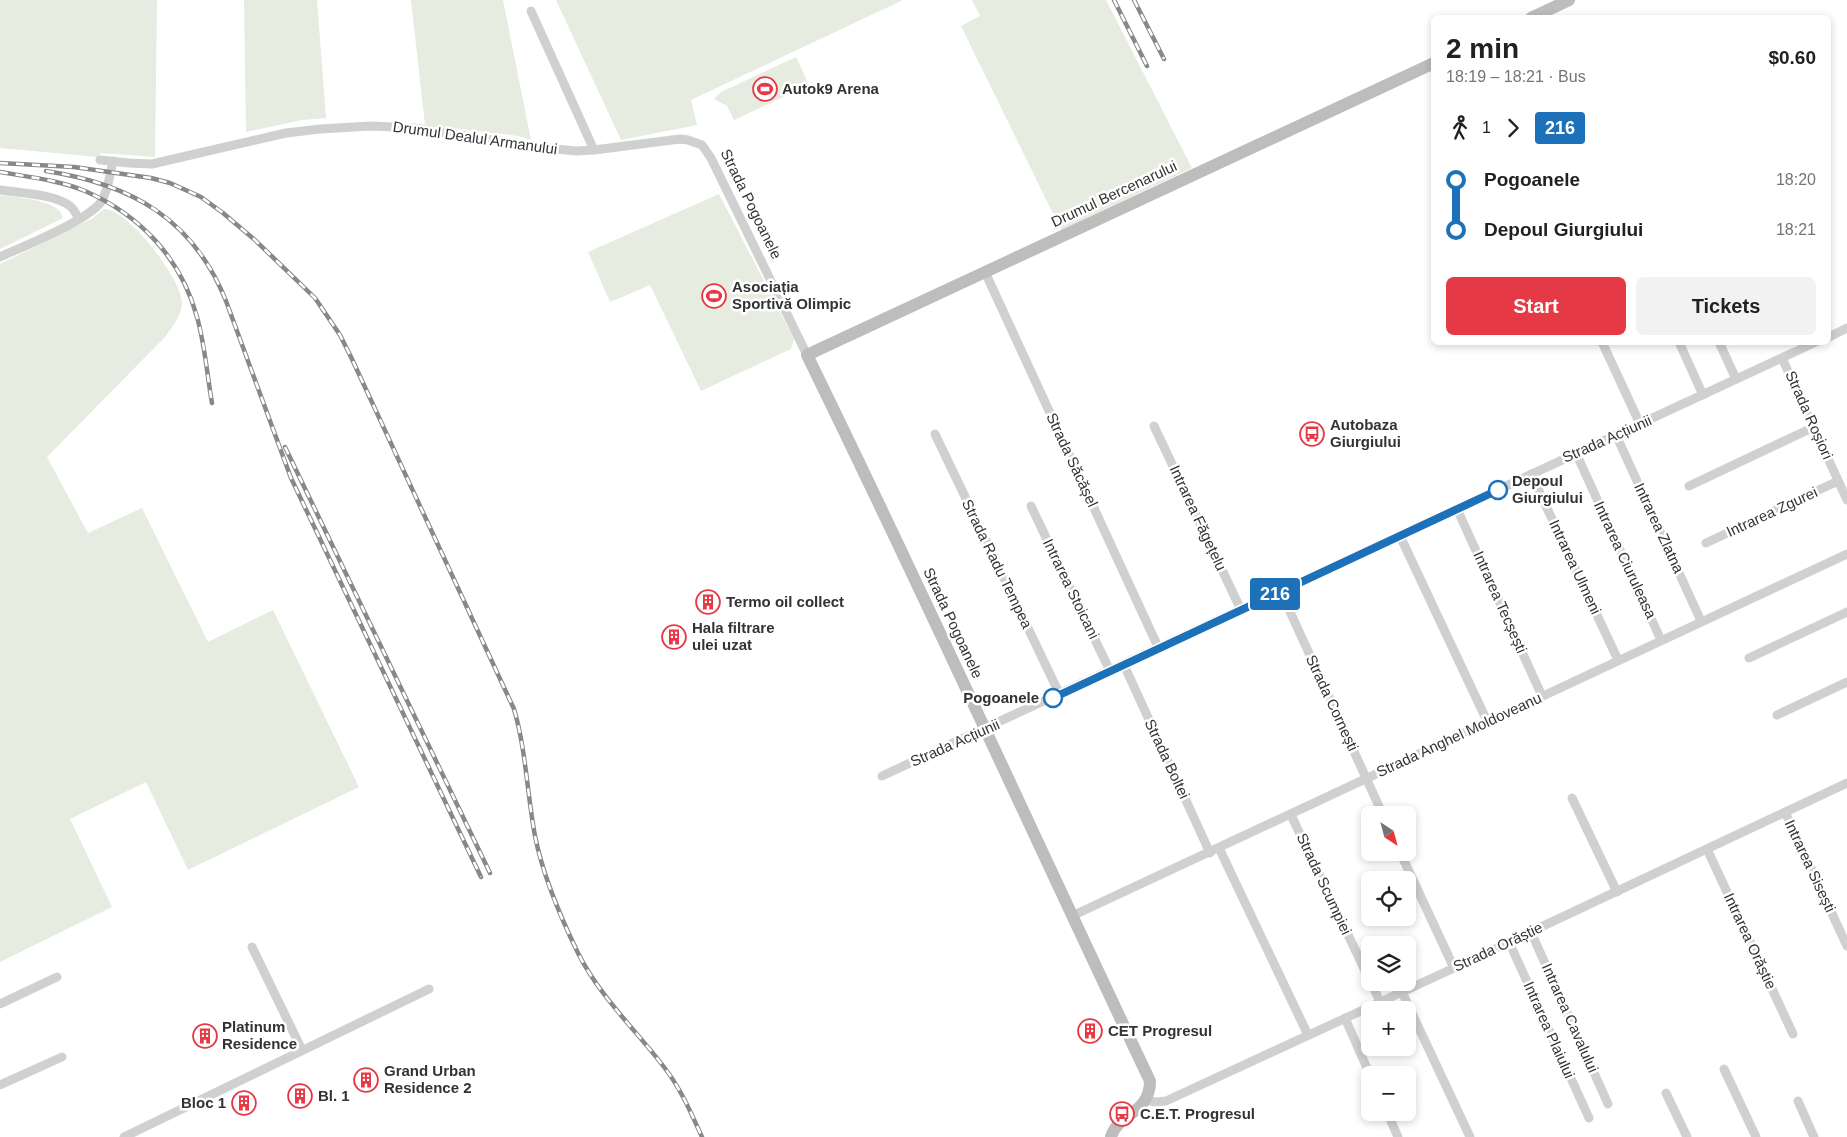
<!DOCTYPE html>
<meta charset="utf-8">
<style>
:root{--surface:#fff;--page:#f2f2f2;--text:#202124;--muted:#757577;--accent:#e63946}
body{margin:0;font-family:Arial,sans-serif;background:var(--page);color:var(--text);height:100vh;display:flex;flex-direction:column;font-size:19px;white-space:nowrap}
*{box-sizing:border-box;margin:0}
p{font-size:16px;color:var(--muted)}
.icon{flex:none;width:28px;height:28px;fill:none;stroke:currentColor;stroke-width:2;stroke-linecap:round;stroke-linejoin:round}
.map{position:relative;flex:1;overflow:hidden}
.sheet{position:absolute;left:1431px;top:15px;width:400px;height:330px;display:flex;flex-direction:column;background:var(--surface);border-radius:8px;box-shadow:0 2px 8px #0003}
.sheet>*{flex:none}
.badge{padding:0 10px;border-radius:4px;font-size:18px;line-height:32px}
.needle{width:32px;rotate:144deg}
.tools{position:absolute;left:1361px;top:806px;display:grid;gap:10px}
.tools a{display:grid;place-items:center;width:55px;height:55px;border-radius:8px;background:var(--surface);box-shadow:0 2px 8px #0003;font-size:25px}
.map>.badge{position:absolute;translate:-50% -50%;box-shadow:0 0 0 2px #fff}
.legs{display:flex;align-items:center;gap:8px;height:55px;padding:0 15px;font-size:16px}
.legs p{margin-inline-start:auto}
.summary{display:flex;align-items:center;justify-content:space-between;height:85px;padding:0 15px}
h1{font-size:28px;font-weight:800;line-height:38px}
.primary-button{display:flex;gap:10px;margin-top:auto;padding:10px 15px}
.primary-button a{flex:1;height:58px;border-radius:8px;background:var(--accent);color:#fff;font-size:20px;font-weight:800;line-height:58px;text-align:center}
.primary-button a+a{background:var(--page);color:var(--text)}
ul{padding:0 15px;list-style:none}
li{display:flex;align-items:center;gap:18px;height:50px;font-size:19px}
li i{display:grid;place-items:center;width:8px;height:100%;margin:0 6px;background:currentColor}
li i::after{content:'';width:12px;height:12px;margin:-6px;border:4px solid;border-radius:50%;background:var(--surface)}
li p{margin-inline-start:auto}
li:first-child i{background:linear-gradient(#0000 50%,currentColor 0)}
li:last-child i{background:linear-gradient(currentColor 50%,#0000 0)}
.map>svg:first-child{display:block}
</style>
<div class="map">
<svg width="1847" height="1137" viewBox="0 0 1847 1137">
<rect width="100%" height="100%" fill="#fff"/>
<g fill="#e6ecdf">
<path d="M0,0h157l-2,157 -54,-4 -3,4 -98,-9z"/>
<path d="M244,0h73l9,118 -24,2 -56,12z"/>
<path d="M411,0h92l28,140 -13,-4 -93,-11z"/>
<path d="M556,0h347l-212,100 6,25 -76,15z"/>
<path d="M972,0h134l86,168 -131,62 -100,-204 19,-10z"/>
<path d="M796,57l13,28 -75,35 -7,-14 -13,-7 7,-7z"/>
<path d="M719,194l75,145 -3,10 -90,42 -51,-106 -40,17 -22,-50z"/>
<path d="M0,195c15,2 61,5 63,23l-63,31z"/>
<path d="M104,209c23,-1 78,70 78,94 -1,14 -9,23 -17,34l-118,120 41,76 54,-25 66,134 65,-32 86,177 -171,83 -42,-88 -76,37 42,88 -112,55v-698l93,-46z"/>
</g>
<g fill="none" stroke-linecap="round" stroke-linejoin="round">
<g stroke="#d0d0d0" stroke-width="9">
<path d="M531,11l63,139"/>
<path d="M100,160l29,3 23,1 134,-31 34,-4 51,-3 44,2 121,19 40,4 18,-1 86,-11 8,1 14,5 9,13 96,197"/>
<path d="M0,190c20,3 54,4 70,16 4,3 6,8 9,13"/>
<path d="M0,257c24,-11 87,-36 101,-55 7,-11 9,-28 12,-41"/>
<path d="M985,272l174,377"/>
<path d="M1829,337l18,-9"/>
<path d="M1602,342l38,82"/>
<path d="M1679,342l24,53"/>
<path d="M1719,342l17,37"/>
<path d="M1782,358l65,142"/>
<path d="M1154,426l87,184"/>
<path d="M935,434l125,261"/>
<path d="M1616,435l85,186"/>
<path d="M1576,453l85,187"/>
<path d="M1531,474l87,186"/>
<path d="M1689,486l125,-59"/>
<path d="M1031,506l79,165"/>
<path d="M1457,509l85,187"/>
<path d="M1400,536l87,185"/>
<path d="M1706,543l132,-62"/>
<path d="M1281,592l102,223"/>
<path d="M1749,658l98,-46"/>
<path d="M1124,665l86,188"/>
<path d="M1777,715l70,-33"/>
<path d="M882,776c312,-143 622,-291 934,-434"/>
<path d="M1572,798l45,94"/>
<path d="M1785,812l62,134"/>
<path d="M1291,815l79,166"/>
<path d="M1219,848l89,187"/>
<path d="M1707,849l86,185"/>
<path d="M1400,852l54,116"/>
<path d="M1072,916c259,-119 516,-243 775,-362"/>
<path d="M1531,932l77,172"/>
<path d="M1509,942l80,176"/>
<path d="M252,947l50,103"/>
<path d="M1371,982l9,20"/>
<path d="M1402,992l68,145"/>
<path d="M0,1004l57,-27"/>
<path d="M1345,1018l25,57"/>
<path d="M1724,1069l32,68"/>
<path d="M0,1085l62,-28"/>
<path d="M1666,1093l21,44"/>
<path d="M1146,1100l9,2 11,-1 288,-133 393,-185"/>
<path d="M1798,1101l16,36"/>
<path d="M1387,1112l11,25"/>
<path d="M124,1137l305,-148"/>
</g>
<g stroke="#bdbdbd" stroke-width="12">
<path d="M1531,18l38,-18"/>
<path d="M1111,1137c7,-24 39,-23 39,-56 -115,-242 -225,-486 -343,-726l627,-292"/>
</g>
<g stroke="#888" stroke-width="4.5">
<g id="rail">
<path d="M1114,0l33,66"/>
<path d="M1134,0l30,59"/>
<path d="M0,163l74,4 77,11 19,5 31,14 22,16 32,27 60,58 25,37 11,22 163,352c12,41 13,84 21,127 8,40 25,80 43,117 22,44 57,76 86,114 17,22 27,46 38,70"/>
<path d="M46,171c84,13 147,47 180,130l65,177 190,399"/>
<path d="M0,172c28,5 59,8 85,19 55,24 96,67 112,126 8,28 10,58 15,86"/>
<path d="M285,447l205,426"/>
</g>
</g>
<use href="#rail" stroke="#fff" stroke-width="2.5" stroke-dasharray="8" stroke-linecap="butt"/>
</g>
<g fill="none" stroke-linecap="round" stroke-linejoin="round">
<g stroke="#fff" stroke-width="11">
<path id="line-1" d="M1053,698l445,-208"/>
</g>
<use href="#line-1" stroke="#1d71b8" stroke-width="8"/>
</g>
<defs>
<g id="stadium-ring" transform="scale(1.25)"><circle r="9.5" fill="#fff" stroke="#e63946" stroke-width="1.5"/><path d="M0-5a6.5 5 0 1 0 0 10a6.5 5 0 1 0 0-10ZM-3.5-1.8h7v3.6h-7Z" fill="#e63946"/></g>
<g id="bus-ring" transform="scale(1.25)"><circle r="9.5" fill="#fff" stroke="#e63946" stroke-width="1.5"/><path d="M-5-6H5V4H4V6H2V4H-2V6H-4V4H-5ZM-3.5-4V0h7V-4ZM-3.5 1.2v1.5H-2V1.2ZM2 1.2v1.5H3.5V1.2Z" fill="#e63946"/></g>
<g id="building-ring" transform="scale(1.25)"><circle r="9.5" fill="#fff" stroke="#e63946" stroke-width="1.5"/><path d="M-4-6H4V6H1V3H-1V6H-4ZM-2.5-4.3h1.7v1.8h-1.7ZM.8-4.3h1.7v1.8H.8ZM-2.5-1h1.7V.8h-1.7ZM.8-1h1.7V.8H.8Z" fill="#e63946"/></g>
</defs>
<g fill-rule="evenodd">
<use href="#stadium-ring" x="765" y="89"/>
<use href="#stadium-ring" x="714" y="296"/>
<use href="#bus-ring" x="1312" y="434"/>
<use href="#building-ring" x="708" y="602"/>
<use href="#building-ring" x="674" y="637"/>
<use href="#building-ring" x="1090" y="1031"/>
<use href="#building-ring" x="205" y="1036"/>
<use href="#building-ring" x="366" y="1080"/>
<use href="#building-ring" x="300" y="1096"/>
<use href="#building-ring" x="244" y="1103"/>
<use href="#bus-ring" x="1122" y="1114"/>
</g>
<g fill="#fff" stroke="#1d71b8" stroke-width="2.5">
<circle cx="1498" cy="490" r="9"/>
<circle cx="1053" cy="698" r="9"/>
</g>
<g text-anchor="middle" stroke-width="5" stroke-linejoin="round" paint-order="stroke">
<g font-size="15" font-weight="bold" fill="#333" stroke="#fff" text-anchor="start">
<text x="782" y="94">Autok9 Arena</text>
<text x="732" y="292">Asociația<tspan x="732" dy="17">Sportivă Olimpic</tspan></text>
<text x="1330" y="430">Autobaza<tspan x="1330" dy="17">Giurgiului</tspan></text>
<text x="726" y="607">Termo oil collect</text>
<text x="692" y="633">Hala filtrare<tspan x="692" dy="17">ulei uzat</tspan></text>
<text x="222" y="1032">Platinum<tspan x="222" dy="17">Residence</tspan></text>
<text x="1108" y="1036">CET Progresul</text>
<text x="384" y="1076">Grand Urban<tspan x="384" dy="17">Residence 2</tspan></text>
<text x="318" y="1101">Bl. 1</text>
<text x="226" y="1108" text-anchor="end">Bloc 1</text>
<text x="1140" y="1119">C.E.T. Progresul</text>
</g>
<g font-size="15" fill="#333" stroke="#fff">
<text transform="translate(475 138) rotate(8)" y="5">Drumul Dealul Armanului</text>
<text transform="translate(1114 194) rotate(-25)" y="5">Drumul Bercenarului</text>
<text transform="translate(751 204) rotate(64)" y="5">Strada Pogoanele</text>
<text transform="translate(1809 415) rotate(66)" y="5">Strada Roșiori</text>
<text transform="translate(1607 439) rotate(-24)" y="5">Strada Acțiunii</text>
<text transform="translate(1072 460) rotate(65)" y="5">Strada Săcășel</text>
<text transform="translate(1772 512) rotate(-25)" y="5">Intrarea Zgurei</text>
<text transform="translate(1198 518) rotate(65)" y="5">Intrarea Făgețelu</text>
<text transform="translate(1659 528) rotate(65)" y="5">Intrarea Zlatna</text>
<text transform="translate(1625 560) rotate(65)" y="5">Intrarea Ciuruleasa</text>
<text transform="translate(997 564) rotate(64)" y="5">Strada Radu Tempea</text>
<text transform="translate(1575 567) rotate(65)" y="5">Intrarea Ulmeni</text>
<text transform="translate(1071 589) rotate(64)" y="5">Intrarea Stoicani</text>
<text transform="translate(1500 602) rotate(66)" y="5">Intrarea Tecșești</text>
<text transform="translate(953 623) rotate(65)" y="5">Strada Pogoanele</text>
<text transform="translate(1332 703) rotate(65)" y="5">Strada Cornești</text>
<text transform="translate(1459 735) rotate(-25)" y="5">Strada Anghel Moldoveanu</text>
<text transform="translate(955 743) rotate(-24)" y="5">Strada Acțiunii</text>
<text transform="translate(1167 759) rotate(65)" y="5">Strada Boltei</text>
<text transform="translate(1810 866) rotate(65)" y="5">Intrarea Sisești</text>
<text transform="translate(1324 884) rotate(65)" y="5">Strada Scumpiei</text>
<text transform="translate(1750 941) rotate(65)" y="5">Intrarea Orăștie</text>
<text transform="translate(1498 947) rotate(-25)" y="5">Strada Orăștie</text>
<text transform="translate(1570 1018) rotate(66)" y="5">Intrarea Cavalului</text>
<text transform="translate(1549 1030) rotate(66)" y="5">Intrarea Plaiului</text>
</g>
<g font-size="15" font-weight="bold" fill="#333" stroke="#fff" text-anchor="start">
<text x="1512" y="486">Depoul<tspan x="1512" dy="17">Giurgiului</tspan></text>
<text x="1039" y="703" text-anchor="end">Pogoanele</text>
</g>
</g>
</svg>
<div class="tools">
<a><svg class="needle" viewBox="-14 -14 28 28"><path d="M0-13l5 13h-10z" fill="#e53935"/><path d="M0 13l5-13h-10z" fill="#757577"/></svg></a>
<a><svg class="icon" aria-label="locate" viewBox="0 0 24 24"><circle cx="12" cy="12" r="6"/><path d="M12 2v4M12 18v4M2 12h4M18 12h4"/></svg></a>
<a><svg class="icon" aria-label="layers" viewBox="0 0 24 24"><path d="M12 4l9 5-9 5-9-5zM3 14l9 5 9-5"/></svg></a>
<a>+</a>
<a>−</a>
</div>
<b class="badge" style="left:1275px;top:594px;background:#1d71b8;color:#fff">216</b>
<section class="sheet">
<div class="summary"><div><h1>2 min</h1><p>18:19 – 18:21 · Bus</p></div><b>$0.60</b></div>
<div class="legs"><svg class="icon" aria-label="walk" viewBox="0 0 24 24"><circle cx="13" cy="4" r="2"/><path d="M13 8l-2 6 4 7M11 14l-3 7M7 12l3-4h3l4 4"/></svg>1<svg class="icon" aria-label="forward" viewBox="0 0 24 24"><path d="M9 5l7 7-7 7"/></svg><b class="badge" style="background:#1d71b8;color:#fff">216</b></div>
<ul>
<li><i style="color:#1d71b8"></i><b>Pogoanele</b><p>18:20</p></li>
<li><i style="color:#1d71b8"></i><b>Depoul Giurgiului</b><p>18:21</p></li>
</ul>
<div class="primary-button"><a>Start</a><a>Tickets</a></div>
</section>
</div>
